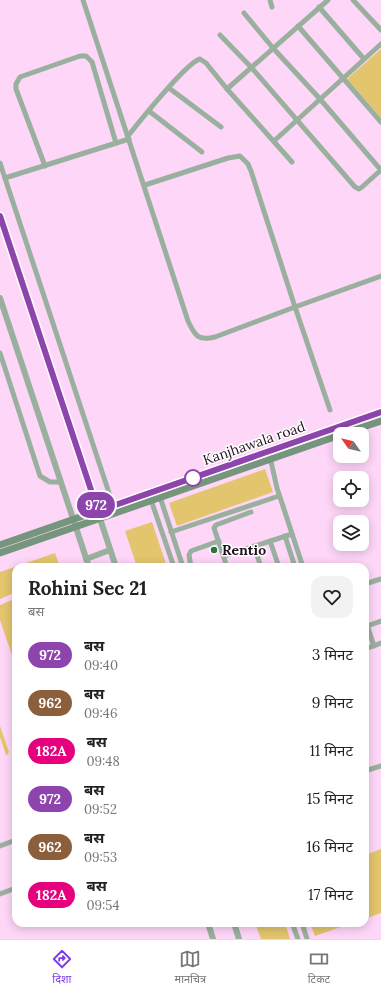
<!DOCTYPE html>
<html lang="hi">
<meta charset="utf-8">
<style>
:root{--surface:#fff;--page:#f2f2f2;--text:#222;--muted:#767676;--line:#e0e0e0;--accent:#7c3aed}
body{margin:0;font-family:Lora,"Noto Sans Devanagari",serif;background:var(--page);color:var(--text);height:100vh;display:flex;flex-direction:column;font-size:15px;white-space:nowrap}
*{box-sizing:border-box;margin:0}
p{font-size:13px;color:var(--muted)}
.icon{flex:none;width:22px;height:22px;fill:none;stroke:currentColor;stroke-width:2;stroke-linecap:round;stroke-linejoin:round}
.map{position:relative;flex:1;overflow:hidden}
.drawer{position:absolute;left:12px;top:563px;width:357px;height:364px;display:flex;flex-direction:column;background:var(--surface);border-radius:12px;box-shadow:0 2px 10px #0003}
.drawer>*{flex:none}
.badge{padding:0 8px;border-radius:13px;font-size:14px;line-height:26px}
.needle{width:26px;rotate:304deg}
.tools{position:absolute;left:333px;top:427px;display:grid;gap:8px}
.tools a{display:grid;place-items:center;width:36px;height:36px;border-radius:8px;background:var(--surface);box-shadow:0 2px 10px #0003;font-size:20px}
.map>.badge{position:absolute;translate:-50% -50%;box-shadow:0 0 0 2px #fff}
.round{display:grid;place-items:center;flex:none;width:42px;height:42px;border-radius:12px;background:var(--page)}
.head{display:flex;align-items:center;justify-content:space-between;height:68px;padding:0 16px}
h1{font-size:19px;font-weight:800;line-height:30px}
ul{padding:0;list-style:none}
li{display:flex;align-items:center;gap:12px;height:48px;padding:0 16px}
li div{flex:1}
li b{display:block;font-size:15px}
li em{font-style:normal}
li .badge{min-width:44px;font-weight:700;text-align:center}
.menu{display:flex;justify-content:space-around;align-items:center;height:56px;border-top:1px solid var(--line);background:var(--surface);font-size:11px;color:var(--muted)}
.menu a{display:grid;justify-items:center;gap:2px}
.menu .on{color:var(--accent)}
.map>svg:first-child{display:block}
</style>
<div class="map">
<svg width="381" height="939" viewBox="0 0 381 939">
<rect width="100%" height="100%" fill="#fed6f8"/>
<g fill="#e2c56d">
<path d="M381,49v69l-34,-39z"/>
<path d="M265,469l8,23 -96,34 -8,-23z"/>
<path d="M152,522l15,45h-30l-12,-36z"/>
<path d="M55,553l5,14h-44v25l-16,7v-27z"/>
<path d="M12,600l4,11v56l-16,-47v-15z"/>
<path d="M0,726l9,26 -2,3h-1l-6,-18z"/>
<path d="M381,849v64l-16,6v-64z"/>
<path d="M255,923h30l5,16h-29z"/>
<path d="M310,923h42l-37,13z"/>
</g>
<g fill="none" stroke-linecap="round" stroke-linejoin="round">
<g stroke="#9ab09e" stroke-width="5">
<path d="M83,0l105,321c7,15 10,20 27,16l80,-30 86,-31"/>
<path d="M270,0l2,7"/>
<path d="M353,0l28,30"/>
<path d="M319,7l45,52"/>
<path d="M244,13l29,35 47,51 61,71"/>
<path d="M298,26l83,96"/>
<path d="M220,35l31,32 104,120 4,2 3,-2 19,-17"/>
<path d="M169,88l52,39"/>
<path d="M227,89l101,-89"/>
<path d="M149,111l53,41"/>
<path d="M128,136c11,-14 59,-74 72,-77l6,4 21,26 65,73"/>
<path d="M274,141l107,-97"/>
<path d="M0,163l113,342"/>
<path d="M45,166l-29,-77v-5l4,-7 60,-21h6l6,6 24,81"/>
<path d="M5,178l124,-39"/>
<path d="M145,185l83,-27 12,-2 8,8 3,7 44,136 35,103"/>
<path d="M0,353l40,123 10,6h11"/>
<path d="M270,457l7,31 26,79"/>
<path d="M160,497l23,70"/>
<path d="M151,500l23,67"/>
<path d="M171,532l108,-36"/>
<path d="M285,536l10,31"/>
<path d="M270,541l9,26"/>
<path d="M254,546l7,21"/>
<path d="M224,556l68,-22"/>
<path d="M191,567l-2,-12 2,-4 28,-10"/>
<path d="M227,567l-13,-39 2,-3 35,-13"/>
<path d="M365,584l16,-5"/>
<path d="M365,619l9,27"/>
<path d="M367,626l14,-5"/>
<path d="M365,649l16,-6"/>
<path d="M365,771l16,-5"/>
<path d="M0,846l16,-6"/>
<path d="M0,894l16,-6"/>
<path d="M292,923l6,16"/>
<path d="M302,923l5,16"/>
</g>
<g stroke="#9ab09e" stroke-width="6">
<path d="M0,216l116,351"/>
<path d="M0,298l89,269"/>
<path d="M86,559l24,-9"/>
<path d="M208,923l5,16"/>
<path d="M234,923l5,16"/>
</g>
<g stroke="#75967c" stroke-width="7">
<path d="M342,434l39,-13"/>
<path d="M0,545l381,-133"/>
<path d="M0,553l340,-118"/>
</g>
</g>
<g fill="none" stroke-linecap="round" stroke-linejoin="round">
<g stroke="#fff" stroke-width="9">
<path id="line" d="M0,216l98,295 283,-99"/>
</g>
<use href="#line" stroke="#8e44ad" stroke-width="6"/>
</g>
<circle fill="#fff" stroke="#8e44ad" stroke-width="2" cx="193" cy="478" r="8"/>
<circle fill="#2a7543" stroke="#fff" stroke-width="1.5" cx="214" cy="550" r="4"/>
<g text-anchor="middle" stroke-width="3" stroke-linejoin="round" paint-order="stroke">
<g font-size="14" fill="#21101f" stroke="#fff">
<text transform="translate(254 443) rotate(-19)" y="5">Kanjhawala road</text>
</g>
<g font-size="14" font-weight="bold" fill="#21101f" stroke="#fff" text-anchor="start">
<text x="222" y="555">Rentio</text>
</g>
</g>
</svg>
<div class="tools">
<a><svg class="needle" viewBox="-14 -14 28 28"><path d="M0-13l5 13h-10z" fill="#e53935"/><path d="M0 13l5-13h-10z" fill="#767676"/></svg></a>
<a><svg class="icon" aria-label="locate" viewBox="0 0 24 24"><circle cx="12" cy="12" r="6"/><path d="M12 2v4M12 18v4M2 12h4M18 12h4"/></svg></a>
<a><svg class="icon" aria-label="layers" viewBox="0 0 24 24"><path d="M12 4l9 5-9 5-9-5zM3 14l9 5 9-5"/></svg></a>
</div>
<b class="badge" style="left:96px;top:505px;background:#8e44ad;color:#fff">972</b>
<section class="drawer">
<div class="head"><div><h1>Rohini Sec 21</h1><p>बस</p></div><a class="round"><svg class="icon" aria-label="heart" viewBox="0 0 24 24"><path d="M12 20l-8-8c-3-5 5-10 8-4 3-6 11-1 8 4z"/></svg></a></div>
<ul>
<li><span class="badge" style="background:#8e44ad;color:#fff">972</span><div><b>बस</b><p>09:40</p></div><em>3 मिनट</em></li>
<li><span class="badge" style="background:#8b5e3c;color:#fff">962</span><div><b>बस</b><p>09:46</p></div><em>9 मिनट</em></li>
<li><span class="badge" style="background:#e6007e;color:#fff">182A</span><div><b>बस</b><p>09:48</p></div><em>11 मिनट</em></li>
<li><span class="badge" style="background:#8e44ad;color:#fff">972</span><div><b>बस</b><p>09:52</p></div><em>15 मिनट</em></li>
<li><span class="badge" style="background:#8b5e3c;color:#fff">962</span><div><b>बस</b><p>09:53</p></div><em>16 मिनट</em></li>
<li><span class="badge" style="background:#e6007e;color:#fff">182A</span><div><b>बस</b><p>09:54</p></div><em>17 मिनट</em></li>
</ul>
</section>
</div>
<nav class="menu">
<a class="on"><svg class="icon" aria-label="directions" viewBox="0 0 24 24"><path d="M12 3l9 9-9 9-9-9zM9 14v-3h6M13 9l2 2-2 2"/></svg>दिशा</a>
<a><svg class="icon" aria-label="map" viewBox="0 0 24 24"><path d="M3 6l6-2 6 2 6-2v14l-6 2-6-2-6 2zM9 4v14M15 6v14"/></svg>मानचित्र</a>
<a><svg class="icon" aria-label="tickets" viewBox="0 0 24 24"><path d="M3 7h18v10H3zM15 7v10"/></svg>टिकट</a>
</nav>
